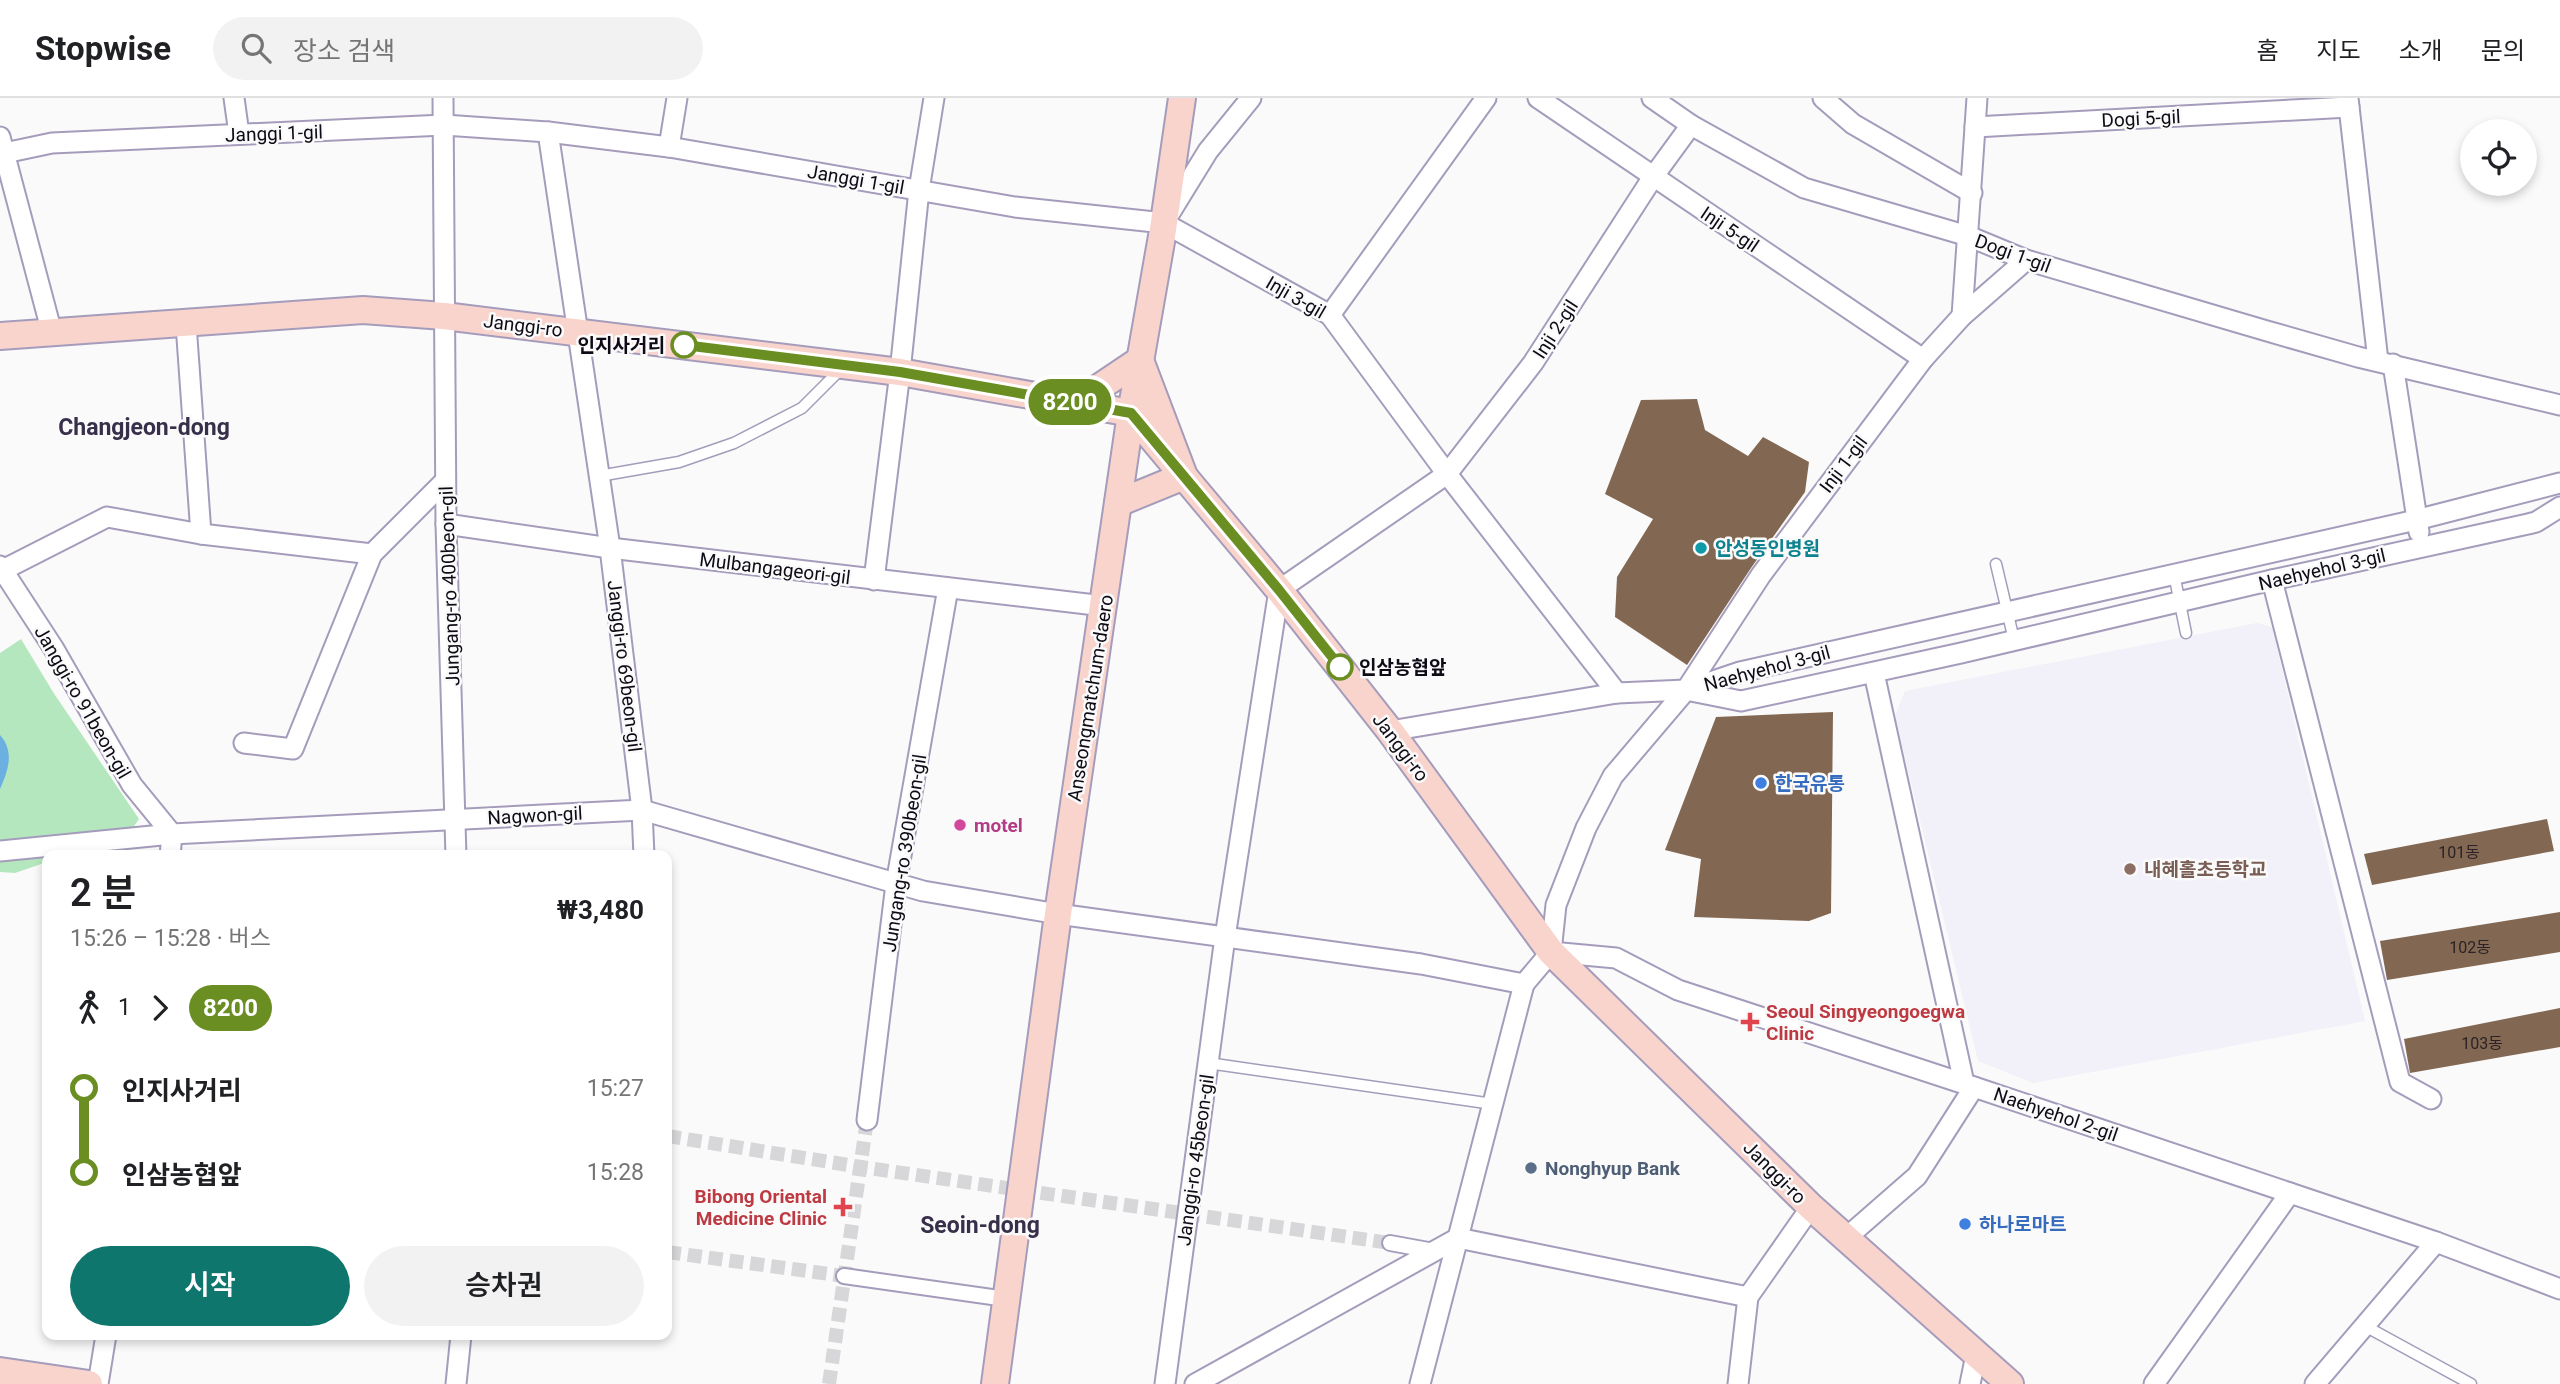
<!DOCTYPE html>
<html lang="ko">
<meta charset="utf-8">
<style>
:root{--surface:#fff;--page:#f2f2f2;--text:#202124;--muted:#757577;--line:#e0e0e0;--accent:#0f766e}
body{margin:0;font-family:Roboto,"Noto Sans KR",sans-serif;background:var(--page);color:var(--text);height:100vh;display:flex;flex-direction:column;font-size:26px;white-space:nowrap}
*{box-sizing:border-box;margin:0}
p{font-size:23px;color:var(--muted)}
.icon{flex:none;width:38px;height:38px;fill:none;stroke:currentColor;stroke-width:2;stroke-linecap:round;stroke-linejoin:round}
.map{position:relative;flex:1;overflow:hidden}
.drawer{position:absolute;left:42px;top:752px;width:630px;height:490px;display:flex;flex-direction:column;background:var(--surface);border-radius:14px;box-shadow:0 4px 10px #0003}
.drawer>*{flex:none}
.badge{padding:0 14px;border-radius:23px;font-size:24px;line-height:46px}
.tools{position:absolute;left:2460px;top:21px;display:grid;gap:14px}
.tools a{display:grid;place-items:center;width:77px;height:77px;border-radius:50%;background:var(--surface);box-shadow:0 4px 10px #0003;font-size:35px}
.map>.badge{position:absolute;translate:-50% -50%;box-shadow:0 0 0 4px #fff}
.legs{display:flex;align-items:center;gap:10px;height:77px;padding:0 28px;font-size:23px}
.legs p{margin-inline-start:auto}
.headline{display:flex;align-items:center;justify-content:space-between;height:119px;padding:0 28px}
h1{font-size:38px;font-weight:600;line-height:52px}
.primary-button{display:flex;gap:14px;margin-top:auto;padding:14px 28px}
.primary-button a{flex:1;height:80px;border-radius:42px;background:var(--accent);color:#fff;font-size:28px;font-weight:600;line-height:80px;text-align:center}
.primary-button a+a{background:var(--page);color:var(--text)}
ul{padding:0 28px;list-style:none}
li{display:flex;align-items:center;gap:24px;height:84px;font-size:26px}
li i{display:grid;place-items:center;width:10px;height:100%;margin:0 9px;background:currentColor}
li i::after{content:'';width:18px;height:18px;margin:-9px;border:5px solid;border-radius:50%;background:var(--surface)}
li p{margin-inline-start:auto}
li:first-child i{background:linear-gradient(#0000 50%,currentColor 0)}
li:last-child i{background:linear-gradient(currentColor 50%,#0000 0)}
header{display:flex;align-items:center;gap:42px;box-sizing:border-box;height:98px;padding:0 35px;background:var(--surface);border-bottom:2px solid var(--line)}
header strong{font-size:33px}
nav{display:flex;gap:38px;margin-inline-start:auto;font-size:24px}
.search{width:490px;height:63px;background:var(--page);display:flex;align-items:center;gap:18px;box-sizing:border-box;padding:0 24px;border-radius:38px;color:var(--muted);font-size:26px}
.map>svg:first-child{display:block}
</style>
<header>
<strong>Stopwise</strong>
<div class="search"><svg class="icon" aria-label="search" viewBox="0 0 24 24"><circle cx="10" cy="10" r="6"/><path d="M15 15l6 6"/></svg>장소 검색</div>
<nav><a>홈</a><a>지도</a><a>소개</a><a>문의</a></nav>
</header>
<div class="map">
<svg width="2560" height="1286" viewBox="0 0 2560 1286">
<rect width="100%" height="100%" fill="#fafafa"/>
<path fill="#f2f0f8" d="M2257,525l15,4 93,394 -332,62 -55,-22 -83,-345 10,-25z"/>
<path fill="#b4e7be" d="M21,541l32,53 86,127 -9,13 -66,24h-17v6l-32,11 -15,-1v-219z"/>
<path fill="#6cb0e2" d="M0,637c15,17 8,36 0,54z"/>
<g fill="#826853">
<path d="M1697,301l8,31 43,26 15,-19 46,25 -4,30 -54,76 -64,97 -72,-48 2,-40 36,-58 -48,-25 36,-94z"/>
<path d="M1833,614l-2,201 -22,8 -115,-4 7,-58 -36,-9 51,-133z"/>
<path d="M2547,721l7,32 -182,34 -8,-31z"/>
<path d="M2560,814v40l-173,28 -7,-39z"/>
<path d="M2560,910v39l-150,26 -6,-34z"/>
</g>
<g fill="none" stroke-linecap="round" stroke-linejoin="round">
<g stroke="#d7d6d8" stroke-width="14" stroke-dasharray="14 7" stroke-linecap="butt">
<path d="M667,1038l194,31 529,76"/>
<path d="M667,1154l177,24"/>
<path d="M829,1286l38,-264"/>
</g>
<g stroke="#a59cbc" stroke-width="13">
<g id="service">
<path d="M599,378l80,-14 55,-19 68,-35 40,-40"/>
<path d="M1996,466l18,76"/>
<path d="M2174,476l12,59"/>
<path d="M1208,965l285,41"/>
<path d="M2365,1228l106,58"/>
</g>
</g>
<g stroke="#a59cbc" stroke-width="18">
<g id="pedestrian">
<path d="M1390,1145l44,8"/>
<path d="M844,1178l162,23"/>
</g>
</g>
<g stroke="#a59cbc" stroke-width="23">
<g id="minor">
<path d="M234,0l5,36"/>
<path d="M443,0l3,426 10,332"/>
<path d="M1538,0l385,261"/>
<path d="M1652,0l39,27 113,63 164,48 58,24 241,71 91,26 202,48"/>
<path d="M1823,0l30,26 119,69"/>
<path d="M2348,0l30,263"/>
<path d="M1975,29l374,-20"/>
<path d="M548,34l62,416 32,262 2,46"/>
<path d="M0,39l52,196"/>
<path d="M669,49l8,-49"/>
<path d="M0,56l52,-11 392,-18 104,7 121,15 346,60 149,16 166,92 117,159 170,219"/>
<path d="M1168,118l40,-65 43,-53"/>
<path d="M1330,217l156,-217"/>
<path d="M1962,218l15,-218"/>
<path d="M186,226l15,210"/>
<path d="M2393,266l26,168"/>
<path d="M446,426l164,24 494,58"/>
<path d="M0,468l54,83 78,136 40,49 -2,22"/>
<path d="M3,472l104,-53 94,17 171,20"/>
<path d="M874,482l26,-208 19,-182 15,-92"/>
<path d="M2272,482l128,502 31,17"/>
<path d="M1874,575l90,410"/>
<path d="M1687,592l53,-18 676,-152 144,-37"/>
<path d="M1390,633l227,-38 69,-3 55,11 220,-48 311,-73 256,-56 8,-2 24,-15"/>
<path d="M244,645l49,6 79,-195 73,-73"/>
<path d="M0,753l172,-17 470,-24 281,81 135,23 363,50 103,20 27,-32"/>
<path d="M1551,854l65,6 62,32 296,97 462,155 124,47"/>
<path d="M1551,854l5,-47 30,-77 27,-52 73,-86 75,-115 162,-216 39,-43 64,-56"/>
<path d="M867,1022l29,-236 52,-296"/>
<path d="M1846,1140l71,-62 57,-89"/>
<path d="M98,1286l8,-49"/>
<path d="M456,1286l5,-49"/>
<path d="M1165,1286l60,-447 54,-347 168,-116 86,-111 120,-186 38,-52"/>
<path d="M1195,1286l263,-146 290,59"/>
<path d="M1420,1286l104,-400"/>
<path d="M1738,1286l10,-87 63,-90"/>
<path d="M1970,1286l6,-29"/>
<path d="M2154,1286l136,-191"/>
<path d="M2315,1286l121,-142"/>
</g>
</g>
<g stroke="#a59cbc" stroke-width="30">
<g id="secondary">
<path d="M0,238l363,-26 81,6 456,56 231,41 148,177 111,141 161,221 260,255 199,177"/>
<path d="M1076,305l64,-43 44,116 -66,27"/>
<path d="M0,1273l89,13"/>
<path d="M995,1286l63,-470 73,-501 31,-177 20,-138"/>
</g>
</g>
<use href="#service" stroke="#fff" stroke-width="10"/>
<use href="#pedestrian" stroke="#fff" stroke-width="14"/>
<use href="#minor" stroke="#fff" stroke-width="19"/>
<use href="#secondary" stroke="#f9d4cd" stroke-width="26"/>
</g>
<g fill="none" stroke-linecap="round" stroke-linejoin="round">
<g stroke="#fff" stroke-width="16">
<path id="line-1" d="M684,247l216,27 231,41 148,177 61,77"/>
</g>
<use href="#line-1" stroke="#6b8e23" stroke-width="10"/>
</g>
<g fill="#fff" stroke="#6b8e23" stroke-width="3.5">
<circle cx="684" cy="247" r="12"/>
<circle cx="1340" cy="569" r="12"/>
</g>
<circle fill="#0f9aa8" stroke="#fafafa" stroke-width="2.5" cx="1701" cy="450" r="7"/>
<g fill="#3f7fe0" stroke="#fafafa" stroke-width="2.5">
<circle cx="1761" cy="685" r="7"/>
<circle cx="1965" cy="1126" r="7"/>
</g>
<circle fill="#d1479c" stroke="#fafafa" stroke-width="2.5" cx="960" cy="727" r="7"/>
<circle fill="#8d6e63" stroke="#fafafa" stroke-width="2.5" cx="2130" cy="771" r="7"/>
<g fill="#e0444e" stroke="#fafafa" stroke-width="2.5">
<path d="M1746.5 913.5h7v7h7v7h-7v7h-7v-7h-7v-7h7z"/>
<path d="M839.5 1098.5h7v7h7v7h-7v7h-7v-7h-7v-7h7z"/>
</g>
<circle fill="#5c6f8a" stroke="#fafafa" stroke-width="2.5" cx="1531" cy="1070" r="7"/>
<g text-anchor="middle" stroke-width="5" stroke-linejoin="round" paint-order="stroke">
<g font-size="16" fill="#2c2225">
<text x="2459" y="760">101동</text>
<text x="2470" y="855">102동</text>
<text x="2482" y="951">103동</text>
</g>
<g font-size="19" fill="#0f0b16" stroke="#fafafa">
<text transform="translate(2141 20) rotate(-3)" y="7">Dogi 5-gil</text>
<text transform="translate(274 35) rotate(-2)" y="7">Janggi 1-gil</text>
<text transform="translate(856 81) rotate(10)" y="7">Janggi 1-gil</text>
<text transform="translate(1730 131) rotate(34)" y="7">Inji 5-gil</text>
<text transform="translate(2013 155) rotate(20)" y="7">Dogi 1-gil</text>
<text transform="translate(1296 199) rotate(30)" y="7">Inji 3-gil</text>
<text transform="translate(523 227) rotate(7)" y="7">Janggi-ro</text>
<text transform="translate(1555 231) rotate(-57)" y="7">Inji 2-gil</text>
<text transform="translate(1843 366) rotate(-53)" y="7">Inji 1-gil</text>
<text transform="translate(775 470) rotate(7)" y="7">Mulbangageori-gil</text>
<text transform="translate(2322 471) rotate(-13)" y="7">Naehyehol 3-gil</text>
<text transform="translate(449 488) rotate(-92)" y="7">Jungang-ro 400beon-gil</text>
<text transform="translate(625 568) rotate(83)" y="7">Janggi-ro 69beon-gil</text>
<text transform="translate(1767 570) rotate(-15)" y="7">Naehyehol 3-gil</text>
<text transform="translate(1090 600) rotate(-81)" y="7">Anseongmatchum-daero</text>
<text transform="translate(83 604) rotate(60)" y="7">Janggi-ro 91beon-gil</text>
<text transform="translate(1401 649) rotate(53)" y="7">Janggi-ro</text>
<text transform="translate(535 717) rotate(-3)" y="7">Nagwon-gil</text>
<text transform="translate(904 755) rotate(-81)" y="7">Jungang-ro 390beon-gil</text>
<text transform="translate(2056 1016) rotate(19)" y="7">Naehyehol 2-gil</text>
<text transform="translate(1195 1062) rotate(-82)" y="7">Janggi-ro 45beon-gil</text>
<text transform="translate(1775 1074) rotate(45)" y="7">Janggi-ro</text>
</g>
<g font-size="19" font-weight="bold" fill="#0f0b16" stroke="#fafafa" text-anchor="end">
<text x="665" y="254">인지사거리</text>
<text x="1359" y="576" text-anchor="start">인삼농협앞</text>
</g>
<g font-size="19" font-weight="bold" fill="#0d838f" stroke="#fafafa" text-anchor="start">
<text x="1715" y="457">안성동인병원</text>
</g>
<g font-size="19" font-weight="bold" fill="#366cbe" stroke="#fafafa" text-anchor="start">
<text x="1775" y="692">한국유통</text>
<text x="1979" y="1133">하나로마트</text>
</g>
<g font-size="19" font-weight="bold" fill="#b23c85" stroke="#fafafa" text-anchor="start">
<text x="974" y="734">motel</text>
</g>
<g font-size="19" font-weight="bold" fill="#785e54" stroke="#fafafa" text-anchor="start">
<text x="2144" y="778">내혜홀초등학교</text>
</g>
<g font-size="19" font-weight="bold" fill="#be3a42" stroke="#fafafa" text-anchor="start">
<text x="1766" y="920">Seoul Singyeongoegwa<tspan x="1766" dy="22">Clinic</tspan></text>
<text x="827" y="1105" text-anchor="end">Bibong Oriental<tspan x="827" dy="22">Medicine Clinic</tspan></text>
</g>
<g font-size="19" font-weight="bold" fill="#4e5e75" stroke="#fafafa" text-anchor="start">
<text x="1545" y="1077">Nonghyup Bank</text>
</g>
<g font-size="23" font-weight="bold" fill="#38304a" stroke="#fafafa">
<text x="144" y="337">Changjeon-dong</text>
<text x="980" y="1135">Seoin-dong</text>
</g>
</g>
</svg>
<div class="tools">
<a><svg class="icon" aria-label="locate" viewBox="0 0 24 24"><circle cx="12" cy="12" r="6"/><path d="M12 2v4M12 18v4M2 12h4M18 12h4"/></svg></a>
</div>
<b class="badge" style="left:1070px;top:304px;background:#6b8e23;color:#fff">8200</b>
<section class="drawer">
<div class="headline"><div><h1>2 분</h1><p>15:26 – 15:28 · 버스</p></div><b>₩3,480</b></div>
<div class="legs"><svg class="icon" aria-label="walk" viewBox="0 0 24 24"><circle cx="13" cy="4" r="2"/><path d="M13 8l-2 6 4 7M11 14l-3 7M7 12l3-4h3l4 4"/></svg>1<svg class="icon" aria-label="forward" viewBox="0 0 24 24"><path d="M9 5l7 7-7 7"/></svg><b class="badge" style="background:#6b8e23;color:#fff">8200</b></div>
<ul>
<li><i style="color:#6b8e23"></i><b>인지사거리</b><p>15:27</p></li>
<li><i style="color:#6b8e23"></i><b>인삼농협앞</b><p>15:28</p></li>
</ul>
<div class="primary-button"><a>시작</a><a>승차권</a></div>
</section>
</div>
